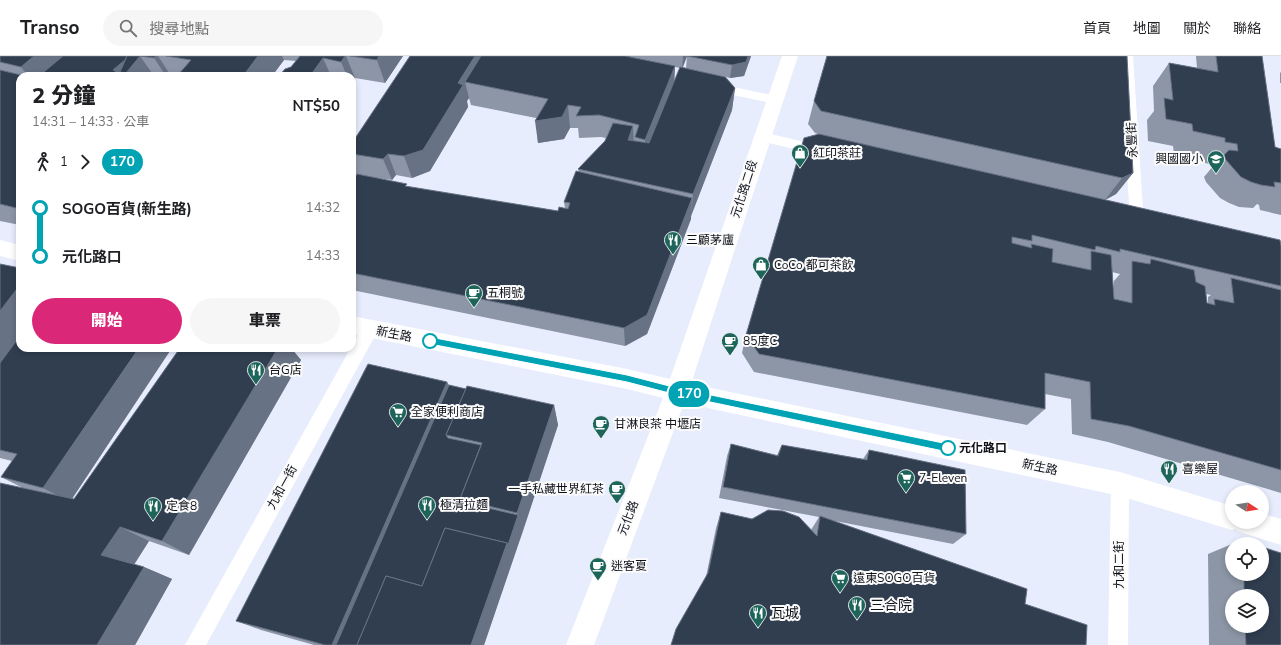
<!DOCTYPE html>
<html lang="zh-TW">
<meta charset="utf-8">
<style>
:root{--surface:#fff;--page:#f6f6f6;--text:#202124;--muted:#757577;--line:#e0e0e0;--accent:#db2777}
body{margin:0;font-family:"Nunito Sans","Noto Sans TC",sans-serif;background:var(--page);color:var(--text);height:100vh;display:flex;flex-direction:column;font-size:15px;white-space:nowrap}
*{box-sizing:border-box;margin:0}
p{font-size:13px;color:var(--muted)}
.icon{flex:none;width:22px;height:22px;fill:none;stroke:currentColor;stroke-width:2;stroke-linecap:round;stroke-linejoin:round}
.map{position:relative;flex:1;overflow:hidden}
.details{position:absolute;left:16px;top:16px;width:340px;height:280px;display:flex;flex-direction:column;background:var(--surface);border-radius:12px;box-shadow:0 2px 6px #0003}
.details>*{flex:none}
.badge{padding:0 8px;border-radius:13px;font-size:14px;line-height:26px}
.needle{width:26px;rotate:102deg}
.buttons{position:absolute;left:1225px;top:429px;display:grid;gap:8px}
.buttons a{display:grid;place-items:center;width:44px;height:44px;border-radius:50%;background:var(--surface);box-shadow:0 2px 6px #0003;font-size:20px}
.map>.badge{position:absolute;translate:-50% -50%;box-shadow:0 0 0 2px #fff}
.legs{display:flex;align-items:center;gap:6px;height:44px;padding:0 16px;font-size:13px}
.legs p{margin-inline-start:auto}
.headline{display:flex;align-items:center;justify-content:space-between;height:68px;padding:0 16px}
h1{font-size:22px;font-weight:800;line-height:30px}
.primary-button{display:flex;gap:8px;margin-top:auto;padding:8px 16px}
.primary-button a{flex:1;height:46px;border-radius:24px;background:var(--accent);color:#fff;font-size:16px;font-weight:800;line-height:46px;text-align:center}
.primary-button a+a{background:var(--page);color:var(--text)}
ul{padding:0 16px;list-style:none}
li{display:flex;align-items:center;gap:14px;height:48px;font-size:15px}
li i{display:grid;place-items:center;width:6px;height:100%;margin:0 5px;background:currentColor}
li i::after{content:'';width:10px;height:10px;margin:-5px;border:3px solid;border-radius:50%;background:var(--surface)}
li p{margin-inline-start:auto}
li:first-child i{background:linear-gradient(#0000 50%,currentColor 0)}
li:last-child i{background:linear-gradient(currentColor 50%,#0000 0)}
header{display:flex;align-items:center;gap:24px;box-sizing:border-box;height:56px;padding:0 20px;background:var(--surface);border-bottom:1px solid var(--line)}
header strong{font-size:19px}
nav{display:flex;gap:22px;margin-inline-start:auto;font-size:14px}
.search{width:280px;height:36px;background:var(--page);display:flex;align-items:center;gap:10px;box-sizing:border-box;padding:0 14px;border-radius:22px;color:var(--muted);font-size:15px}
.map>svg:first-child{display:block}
</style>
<header>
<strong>Transo</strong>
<div class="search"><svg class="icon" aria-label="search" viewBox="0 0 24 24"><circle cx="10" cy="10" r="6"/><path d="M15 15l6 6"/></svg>搜尋地點</div>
<nav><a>首頁</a><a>地圖</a><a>關於</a><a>聯絡</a></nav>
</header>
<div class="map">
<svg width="1281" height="589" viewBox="0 0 1281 589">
<rect width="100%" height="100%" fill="#e8edfd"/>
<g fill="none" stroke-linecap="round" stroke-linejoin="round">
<g fill="#fff" fill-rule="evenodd">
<path d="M1121,0h12l11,168 -2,4 -5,1 -5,-1 -2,-4z"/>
<path d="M714,27l62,13 4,1 2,3 -2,3 -4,1 -66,-14 -2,-3 2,-3z"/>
<path d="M762,76l60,14 5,2 2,3 -2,3 -5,2 -65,-16 -2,-3 2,-3z"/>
<path d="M370,266l6,2 2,5 -2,5 -170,311h-21l179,-321z"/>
<path d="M1120,420l6,2 3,6 -1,161h-20l3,-161 3,-6z"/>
</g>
<g fill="#fff" fill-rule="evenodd">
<path d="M782,0h16l-107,328 429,88 112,34v16h30v-8l19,5v26l-44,-14 -1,-2 -4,1 -112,-34 -436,-93 -90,242h-28l97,-247 -36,-9 -275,-55v-18l275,53 43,10z"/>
<path d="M0,184l20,5v16l-20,-5z"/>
</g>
</g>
<g fill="#8c96a6" fill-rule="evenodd">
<path d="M0,0h403l-18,27 -30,-5 -3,-2h-73l12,-9 5,-6 -12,-1 -12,16h-252v149l-20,-4z"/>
<path d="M410,0h341l-7,20 -14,2 -4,-1 9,11 -3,22 -41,106v3l-44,115 -22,12 -273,-56v-108l4,-7h-1l-3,-7v-25zM687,1l-1,11 -3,-1zM675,11l5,1 -6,14zM469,42l2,7 65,13 2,25 26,-4 6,-11h8l1,10 22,-1 5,1 -1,3 -27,28 1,3 -15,30 1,6 -7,3 -150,-24 -31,-9 15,2 4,-5 16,3 18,-7 38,-64 -1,-6z"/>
<path d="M1196,0h66l13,91 6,2v66l-21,-5 -1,-5 -2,-1 -4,4 -14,-1 -10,-4 -9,-5 -14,-16 -2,-5 10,-12 -9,-2v-3l-31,-7 -1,-7 -25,-5 -1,-21 7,-9 -1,-25 16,-23 28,5z"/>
<path d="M1281,16v11h-1v-10z"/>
<path d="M814,45l319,72 -17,21 -11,6 176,46v247l-173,-51 -36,-8 -1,-35 -26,-5v15l-18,16 -273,-53 -12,-19 4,-18 72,-201 -3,-1 -7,-9zM1112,216l8,2 -6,7 -1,11zM1206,238l5,1 -3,2v6h-1z"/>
<path d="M0,208l72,235h2l106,-151h111l10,12 -112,195 -40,-14 -15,23 10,3 28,12 -37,66 -112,-157 -22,-11 11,-16 -12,-3z"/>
<path d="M447,326l2,3 17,4 88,16 4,20 -74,220h-170l-53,-15 -25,-9z"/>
<path d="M731,388l46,11 5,-10 81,14 6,-9 97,84 -13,10 -123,-24 197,69 -321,-12 10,-49 5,-16 31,7 59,11 8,-13 -100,-19 8,-42z"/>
<path d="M1243,484l11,4h-21z"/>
<path d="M1232,488v30h30l19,71h-72l-1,-91zM1232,540h30v30h-30z"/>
</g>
<g fill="#677284">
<path d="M34,0h46l-24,20h-28l-7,-9z"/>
<path d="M129,0h29l13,20h-5l-12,-18 -14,-2 14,20h-26l-2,-3 -6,-1 3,4h-13l3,-6z"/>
<path d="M258,0h24l2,4 -12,16h-29z"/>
<path d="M345,0h1l9,22 -3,4v-6h-5l-6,-14z"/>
<path d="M379,0h24l-18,27 -8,-23z"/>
<path d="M475,0h20l-30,26 4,16 -2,3 1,6 -38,64 -18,7 -8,-22 54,-73z"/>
<path d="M683,0h4l-5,13z"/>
<path d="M748,0h3l-7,20 -14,2 2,-13z"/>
<path d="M323,2l8,18h-21z"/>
<path d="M675,10l-1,22 -29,74v-22z"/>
<path d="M735,32l-3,22 -41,106 2,-22z"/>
<path d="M568,49l2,23 -6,11 -26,4 -3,-22z"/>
<path d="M633,70l1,22 -6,-8z"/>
<path d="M388,98l8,21 -4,5 -9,-21z"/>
<path d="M1133,117l-17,21 -11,6 17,-22z"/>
<path d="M692,142l-1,21 -44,115 -22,12 -1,-18z"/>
<path d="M20,229v53l-20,27v-54z"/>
<path d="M139,292h33l-102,154 -27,-14z"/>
<path d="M278,292h13l10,12 -112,195 -27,-14z"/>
<path d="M447,326l10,20 -103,243h-22z"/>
<path d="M554,349l4,20 -34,103 -7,-15z"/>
<path d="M518,459l6,13 -40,117h-13l36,-102z"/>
<path d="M120,471l29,14 -17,27 -31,-13z"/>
<path d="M144,511l28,12 -37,66h-38z"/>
</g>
<g fill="#303e50" stroke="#677284">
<path d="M0,0h34l-13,11 -21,-5z"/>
<path d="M63,0h64l-2,4 -12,10 3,1 -6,5h-71z"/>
<path d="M127,0h29l-2,2 -14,-2 -14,17 -6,-1z"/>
<path d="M166,0h92l-15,20h-66l14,-16z"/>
<path d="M300,0h45l-4,6 -18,-4 -13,18h-31l6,-7 6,-2z"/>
<path d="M350,0h29l-2,4z"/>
<path d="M410,0h65l-17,27 5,2 -40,65 -19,6 -16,-2 -5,5 -31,-5v-11z"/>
<path d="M481,0h144l50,10 -30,74 -10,-3 4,-12 -40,-10 -23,1 5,-9 -13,-2 -6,12 -27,4 13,-22 -83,-17z"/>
<path d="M687,0h61l-2,6 -14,3z"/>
<path d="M827,0h300l6,117 -11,5 -301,-67 -7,-10z"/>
<path d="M1216,0h46l13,91 6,2v34l-7,-1 1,5 -14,-2 -10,-3 -10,-5 -15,-17 -2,-5 5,-5 9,1 -1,-7 -12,-2v-4l-32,-7 -1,-7 -26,-5 -2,-21 9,2 -4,-37 49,9z"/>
<path d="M680,11l45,10 10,11 -42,106 -115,-25 27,-28 8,-18 20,3 -5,14 21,3z"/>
<path d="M0,14l25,6h-5v133l-20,-5z"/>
<path d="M819,78l461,106 1,6v40l-161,-37v3l-24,-6 -1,4 -63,-15v6l-20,-4v6l20,5 -1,-4 22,5 -1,13 39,8v-19l20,4 3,44 18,4v-42l18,3 1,-5 43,11 2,12 9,4 2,17 8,2 -1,-6 20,4 -3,-25 50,12v180l-152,-44 -38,-7 -1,-37 -45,-9v36l-286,-55 -13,-19 58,-197z"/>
<path d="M576,115l116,27 -45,117 -23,13 -272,-55v-91l5,-8 50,10 -2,2 153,25 1,-4 9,2 2,-6 -6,-1z"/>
<path d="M0,208l20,4v17l-20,26z"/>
<path d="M20,280v12h119l-96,140 -42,-11 16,-23 -17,-4v-87z"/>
<path d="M180,292h98l-116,193 -42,-14 -19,28 43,12 -47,78h-97v-162l74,16z"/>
<path d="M368,308l79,18 -115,263h-7l-89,-24z"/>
<path d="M449,329l17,4 -20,46 2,3 33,7 -21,54 2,3 56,13 -10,30 -1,-2 -62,-15 -23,58 -36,-10 -29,69h-21z"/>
<path d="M467,330l87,19 -37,108 -57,-14 22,-56 -36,-8z"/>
<path d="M731,388l47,12 4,-11 85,15 2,-10 96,20 1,64 -243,-47z"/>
<path d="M768,454l15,1 16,6 18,19 3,-20 207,73 -2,15 62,21 -1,20h-415l5,-16 32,-56 13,-61 31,7z"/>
<path d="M445,472l62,15 -36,102h-114l29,-69 36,10z"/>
<path d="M1243,484l11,4h-11z"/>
<path d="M1262,491l19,6v92h-35l-1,-19h17v-30h-18v-22h18z"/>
</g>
<path fill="#00a3b4" stroke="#fff" d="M430,281l197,38 50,13 271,56 4,4 -4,4 -271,-57 -50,-13 -197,-38 -3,-3z"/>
<defs>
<g id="shop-pin" transform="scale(0.9)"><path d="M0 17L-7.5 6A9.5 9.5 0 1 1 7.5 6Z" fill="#1d655a" stroke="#fbfbfb"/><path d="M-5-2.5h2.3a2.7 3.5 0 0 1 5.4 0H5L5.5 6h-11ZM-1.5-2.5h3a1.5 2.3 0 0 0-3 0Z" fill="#fff"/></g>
<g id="school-pin" transform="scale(0.9)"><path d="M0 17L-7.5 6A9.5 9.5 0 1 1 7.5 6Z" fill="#1d655a" stroke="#fbfbfb"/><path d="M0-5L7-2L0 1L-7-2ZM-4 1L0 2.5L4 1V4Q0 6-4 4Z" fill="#fff"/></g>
<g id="restaurant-pin" transform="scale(0.9)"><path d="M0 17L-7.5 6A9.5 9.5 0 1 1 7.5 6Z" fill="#1d655a" stroke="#fbfbfb"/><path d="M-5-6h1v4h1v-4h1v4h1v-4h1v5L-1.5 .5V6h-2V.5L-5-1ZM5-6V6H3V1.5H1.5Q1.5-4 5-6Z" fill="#fff"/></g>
<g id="cafe-pin" transform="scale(0.9)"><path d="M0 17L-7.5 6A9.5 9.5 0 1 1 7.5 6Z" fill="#1d655a" stroke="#fbfbfb"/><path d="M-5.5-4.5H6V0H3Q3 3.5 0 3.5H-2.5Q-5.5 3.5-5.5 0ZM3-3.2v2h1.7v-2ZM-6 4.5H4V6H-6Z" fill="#fff"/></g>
<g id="supermarket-pin" transform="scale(0.9)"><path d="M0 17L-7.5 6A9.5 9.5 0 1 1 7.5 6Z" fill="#1d655a" stroke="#fbfbfb"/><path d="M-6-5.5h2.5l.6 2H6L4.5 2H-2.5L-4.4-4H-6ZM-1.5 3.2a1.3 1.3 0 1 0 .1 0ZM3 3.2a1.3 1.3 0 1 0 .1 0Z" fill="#fff"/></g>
</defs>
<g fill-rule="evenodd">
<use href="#shop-pin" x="800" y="97"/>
<use href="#school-pin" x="1216" y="103"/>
<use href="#restaurant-pin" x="673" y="184"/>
<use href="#shop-pin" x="761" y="209"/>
<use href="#cafe-pin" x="474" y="237"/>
<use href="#cafe-pin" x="730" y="285"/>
<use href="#restaurant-pin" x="256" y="314"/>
<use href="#supermarket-pin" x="398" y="356"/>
<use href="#cafe-pin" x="601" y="368"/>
<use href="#restaurant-pin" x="1169" y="413"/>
<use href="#supermarket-pin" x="906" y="422"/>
<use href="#cafe-pin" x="617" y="433"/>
<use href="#restaurant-pin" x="427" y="449"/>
<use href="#restaurant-pin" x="153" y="450"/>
<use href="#cafe-pin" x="598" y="510"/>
<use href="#supermarket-pin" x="840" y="522"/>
<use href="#restaurant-pin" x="857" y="549"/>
<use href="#restaurant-pin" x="758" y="557"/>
</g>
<g fill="#fff" stroke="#00a3b4" stroke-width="2">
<circle cx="430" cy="285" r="7"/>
<circle cx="948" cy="392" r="7"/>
</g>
<g text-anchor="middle" stroke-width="4" stroke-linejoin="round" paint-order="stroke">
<g font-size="12" fill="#0e1119" stroke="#fbfbfb">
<text transform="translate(1132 84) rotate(-93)" y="4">永豐街</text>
<text transform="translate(744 133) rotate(-72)" y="4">元化路二段</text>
<text transform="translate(394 278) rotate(11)" y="4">新生路</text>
<text transform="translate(1040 411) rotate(12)" y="4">新生路</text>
<text transform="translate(282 431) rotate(-61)" y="4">九和一街</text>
<text transform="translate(628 462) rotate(-69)" y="4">元化路</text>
<text transform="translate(1119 509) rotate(-90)" y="4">九和二街</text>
</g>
<g font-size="12" fill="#0e1119" stroke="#fbfbfb" text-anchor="start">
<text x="813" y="101">紅印茶莊</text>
<text x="1203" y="107" text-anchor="end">興國國小</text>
<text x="686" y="188">三顧茅廬</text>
<text x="774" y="213">CoCo 都可茶飲</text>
<text x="487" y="241">五桐號</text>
<text x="743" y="289">85度C</text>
<text x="269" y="318">台G店</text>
<text x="411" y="360">全家便利商店</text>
<text x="614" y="372">甘淋良茶 中壢店</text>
<text x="1182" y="417">喜樂屋</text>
<text x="919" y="426">7-Eleven</text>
<text x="604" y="437" text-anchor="end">一手私藏世界紅茶</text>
<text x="440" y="453">極清拉麵</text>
<text x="166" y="454">定食8</text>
<text x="611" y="514">迷客夏</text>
<text x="853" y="526">遠東SOGO百貨</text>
</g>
<g font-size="12" font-weight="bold" fill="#0e1119" stroke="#fbfbfb" text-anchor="start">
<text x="959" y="396">元化路口</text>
</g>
<g font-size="14" fill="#0e1119" stroke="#fbfbfb" text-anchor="start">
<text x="870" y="554">三合院</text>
<text x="771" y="562">瓦城</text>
</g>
</g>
</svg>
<div class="buttons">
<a><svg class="needle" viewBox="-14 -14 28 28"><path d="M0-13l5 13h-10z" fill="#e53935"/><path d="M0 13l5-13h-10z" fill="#757577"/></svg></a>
<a><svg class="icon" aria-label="locate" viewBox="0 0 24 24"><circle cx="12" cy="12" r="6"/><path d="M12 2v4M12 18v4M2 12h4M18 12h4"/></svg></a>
<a><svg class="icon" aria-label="layers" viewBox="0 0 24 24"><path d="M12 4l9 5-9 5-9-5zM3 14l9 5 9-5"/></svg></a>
</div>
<b class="badge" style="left:689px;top:338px;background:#00a3b4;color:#fff">170</b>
<section class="details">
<div class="headline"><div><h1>2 分鐘</h1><p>14:31 – 14:33 · 公車</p></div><b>NT$50</b></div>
<div class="legs"><svg class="icon" aria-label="walk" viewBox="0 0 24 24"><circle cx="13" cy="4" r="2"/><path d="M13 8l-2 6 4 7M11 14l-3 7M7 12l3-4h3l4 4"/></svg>1<svg class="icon" aria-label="forward" viewBox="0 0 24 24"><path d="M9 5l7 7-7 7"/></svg><b class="badge" style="background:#00a3b4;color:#fff">170</b></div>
<ul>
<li><i style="color:#00a3b4"></i><b>SOGO百貨(新生路)</b><p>14:32</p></li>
<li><i style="color:#00a3b4"></i><b>元化路口</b><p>14:33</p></li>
</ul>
<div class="primary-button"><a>開始</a><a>車票</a></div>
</section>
</div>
